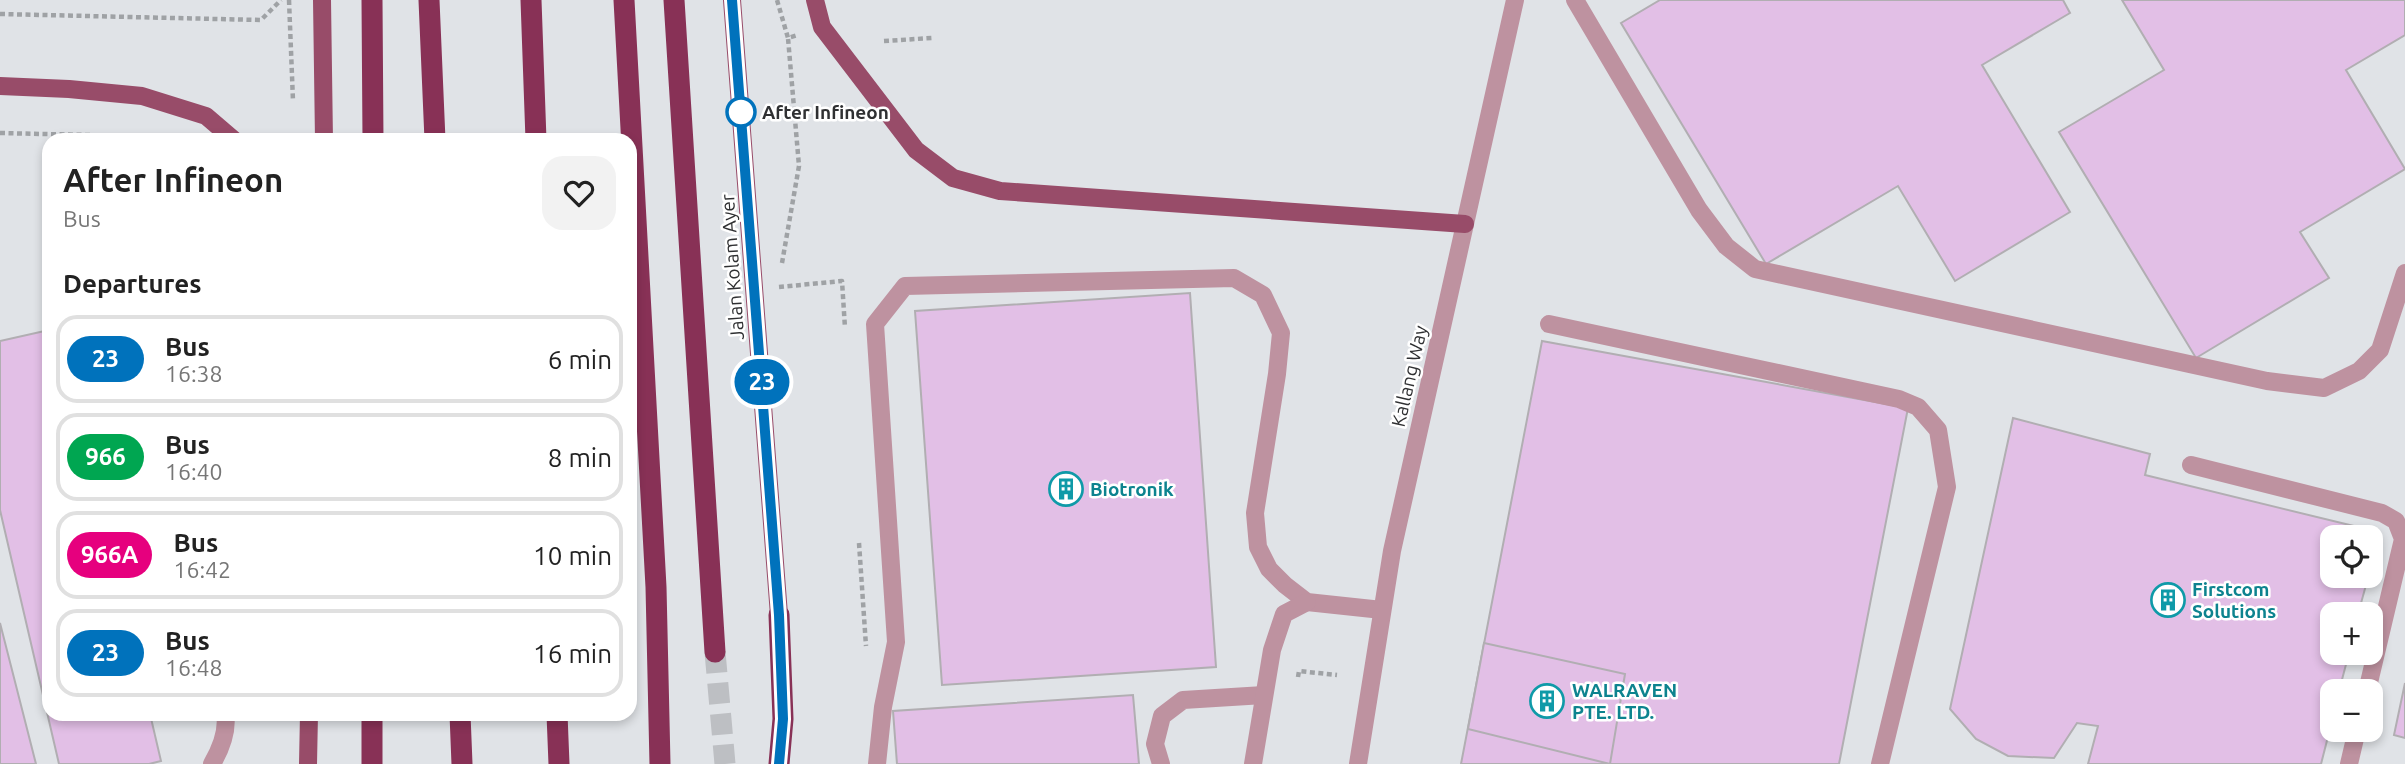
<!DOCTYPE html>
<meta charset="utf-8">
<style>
:root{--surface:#fff;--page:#f2f2f2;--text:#222;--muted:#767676;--line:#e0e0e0}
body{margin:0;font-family:Ubuntu,sans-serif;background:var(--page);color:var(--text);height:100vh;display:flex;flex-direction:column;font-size:26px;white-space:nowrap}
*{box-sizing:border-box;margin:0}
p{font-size:23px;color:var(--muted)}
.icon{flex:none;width:38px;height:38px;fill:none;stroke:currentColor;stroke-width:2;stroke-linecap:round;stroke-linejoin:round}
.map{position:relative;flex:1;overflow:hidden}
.panel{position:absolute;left:42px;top:133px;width:595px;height:588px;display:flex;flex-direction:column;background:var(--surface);border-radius:21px;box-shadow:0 4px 10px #0003}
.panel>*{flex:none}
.badge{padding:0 14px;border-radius:23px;font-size:24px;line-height:46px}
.buttons{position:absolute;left:2320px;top:525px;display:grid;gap:14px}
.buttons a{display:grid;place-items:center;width:63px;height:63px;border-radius:14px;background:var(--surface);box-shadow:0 4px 10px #0003;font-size:35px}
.map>.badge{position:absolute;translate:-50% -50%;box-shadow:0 0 0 4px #fff}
h2{padding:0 21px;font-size:26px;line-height:63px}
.round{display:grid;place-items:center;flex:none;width:74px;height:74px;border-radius:21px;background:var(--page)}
.head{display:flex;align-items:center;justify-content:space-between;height:119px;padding:0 21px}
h1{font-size:33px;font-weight:700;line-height:52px}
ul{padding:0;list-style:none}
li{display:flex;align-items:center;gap:21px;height:88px;margin:0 14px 10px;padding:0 7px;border:4px solid var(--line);border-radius:21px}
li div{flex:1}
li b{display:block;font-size:26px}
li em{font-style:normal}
li .badge{min-width:77px;font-weight:700;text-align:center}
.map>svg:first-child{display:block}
</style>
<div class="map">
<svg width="2405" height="764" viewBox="0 0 2405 764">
<rect width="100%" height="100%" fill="#e0e3e7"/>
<g fill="#e2bfe6" stroke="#b1aeb2" stroke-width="2">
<path d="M1660,0h403l7,13 -88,52 88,147 -115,69 -57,-95 -132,78 -145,-241z"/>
<path d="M2122,0h283v35l-59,35 59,99 -105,63 29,46 -133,80 -137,-226 105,-62z"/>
<path d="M1190,293l26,374 -274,18 -27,-374z"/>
<path d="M49,330v384h101l11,47 -12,3h-90l-59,-254v-169z"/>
<path d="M1542,341l366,67 -69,356h-378z"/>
<path d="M2013,418l137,36 -5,21 213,52 -3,10h-22v39h14l-1,4 20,5 -8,29h-25v39h16l-10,38h-6v26l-12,47h-233l10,-38 -21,-3 -23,35 -46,-2 -32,-17 -26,-30z"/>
<path d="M0,623l36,141h-36z"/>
<path d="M1484,643l141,31 -15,90 -142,-35z"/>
<path d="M2405,683v55l-11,-3z"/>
<path d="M1133,695l6,69h-242l-4,-53z"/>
</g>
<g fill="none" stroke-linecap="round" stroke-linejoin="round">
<path stroke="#bdbfc3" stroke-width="21" stroke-dasharray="21 10" stroke-linecap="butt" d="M715,652l10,112"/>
<g stroke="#9fa2a5" stroke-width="4.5" stroke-dasharray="5 3.5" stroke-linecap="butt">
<path d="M289,0l4,101"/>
<path d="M777,0l11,38 10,-3"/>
<path d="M0,14l261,6 20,-20"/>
<path d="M884,41l48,-3"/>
<path d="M0,133l132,3 22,4"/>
<path d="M782,263l17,-97 -11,-128"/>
<path d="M779,287l63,-6 3,47"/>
<path d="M859,543l7,103"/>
<path d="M1298,677l1,-6 38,4"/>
</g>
<g stroke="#be92a0" stroke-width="18">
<path d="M1575,0l124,210 27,36 29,23 512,112 57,7 35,-17 21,-21 25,-77"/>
<path d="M1549,324l350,75 19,8 20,23 9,57 -67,277"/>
<path d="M2191,465l191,48 14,8 7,18 -36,152"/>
<path d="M212,764c8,-14 16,-34 13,-50"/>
<path d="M877,764l6,-57 13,-65 -21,-318 30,-38 329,-8 29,17 18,38 -4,41 -22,139 3,34 11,22 16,16 22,17 75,8"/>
<path d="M1161,764l-6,-20 7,-28 21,-16 81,-5"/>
<path d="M1253,764l19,-114 12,-36 23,-12"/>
<path d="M1358,764l34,-213 123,-551"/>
<path d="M2349,764l8,-34"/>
</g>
<g stroke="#984c69" stroke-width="18">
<path d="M322,0l2,140"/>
<path d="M732,0l47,615"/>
<path d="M815,0l7,27 94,123 37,28 47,13 465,33"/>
<path d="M0,86l69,3 73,7 64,20 28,24"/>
<path d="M308,764l1,-50"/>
</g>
<g stroke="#883156" stroke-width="21">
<path d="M372,0l1,140"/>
<path d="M429,0l6,140"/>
<path d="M531,0l5,140"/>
<path d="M624,0l32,587 4,177"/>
<path d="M674,0l41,652"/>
<path d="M460,714l2,50"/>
<path d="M557,714l2,50"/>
<path d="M372,764v-50"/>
<path d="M779,764l4,-45 -4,-104"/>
</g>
</g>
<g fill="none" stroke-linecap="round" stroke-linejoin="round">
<g stroke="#fff" stroke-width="16">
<path id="line" d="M732,0l47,615 4,104 -4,45"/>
</g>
<use href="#line" stroke="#0072bc" stroke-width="10"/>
</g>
<defs>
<g id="building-ring" transform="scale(1.75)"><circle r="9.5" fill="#fff" stroke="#0f9aa8" stroke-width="1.5"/><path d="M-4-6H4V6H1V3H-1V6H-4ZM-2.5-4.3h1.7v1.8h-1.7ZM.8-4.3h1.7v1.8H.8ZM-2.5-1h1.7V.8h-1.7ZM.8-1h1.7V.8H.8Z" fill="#0f9aa8"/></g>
</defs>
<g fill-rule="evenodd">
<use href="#building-ring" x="1066" y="489"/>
<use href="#building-ring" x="2168" y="600"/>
<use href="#building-ring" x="1547" y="701"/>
</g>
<circle fill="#fff" stroke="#0072bc" stroke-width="3.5" cx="741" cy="112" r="14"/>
<g text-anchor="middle" stroke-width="5" stroke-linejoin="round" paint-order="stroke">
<g font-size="19" font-weight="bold" fill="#2f3032" stroke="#fff" text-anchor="start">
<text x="762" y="119">After Infineon</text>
</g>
<g font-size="19" fill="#2f3032" stroke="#fff">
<text transform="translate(732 267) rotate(-94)" y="7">Jalan Kolam Ayer</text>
<text transform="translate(1409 376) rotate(-77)" y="7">Kallang Way</text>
</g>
<g font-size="19" font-weight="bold" fill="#0d838f" stroke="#fff" text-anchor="start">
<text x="1090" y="496">Biotronik</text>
<text x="2192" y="596">Firstcom<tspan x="2192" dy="22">Solutions</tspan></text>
<text x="1572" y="697">WALRAVEN<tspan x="1572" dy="22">PTE. LTD.</tspan></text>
</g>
</g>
</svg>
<div class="buttons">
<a><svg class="icon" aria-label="locate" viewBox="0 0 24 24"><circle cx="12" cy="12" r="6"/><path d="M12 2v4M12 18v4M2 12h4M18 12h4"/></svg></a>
<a>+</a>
<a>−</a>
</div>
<b class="badge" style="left:762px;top:382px;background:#0072bc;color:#fff">23</b>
<section class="panel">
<div class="head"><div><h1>After Infineon</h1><p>Bus</p></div><a class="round"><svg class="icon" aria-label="heart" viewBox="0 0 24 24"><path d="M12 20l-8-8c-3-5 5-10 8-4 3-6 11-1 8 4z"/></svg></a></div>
<h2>Departures</h2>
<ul>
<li><span class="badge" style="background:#0072bc;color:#fff">23</span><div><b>Bus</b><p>16:38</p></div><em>6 min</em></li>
<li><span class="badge" style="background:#00a651;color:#fff">966</span><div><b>Bus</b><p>16:40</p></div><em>8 min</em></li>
<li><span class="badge" style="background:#e6007e;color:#fff">966A</span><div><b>Bus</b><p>16:42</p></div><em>10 min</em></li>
<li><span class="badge" style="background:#0072bc;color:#fff">23</span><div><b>Bus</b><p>16:48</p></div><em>16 min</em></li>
</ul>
</section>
</div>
